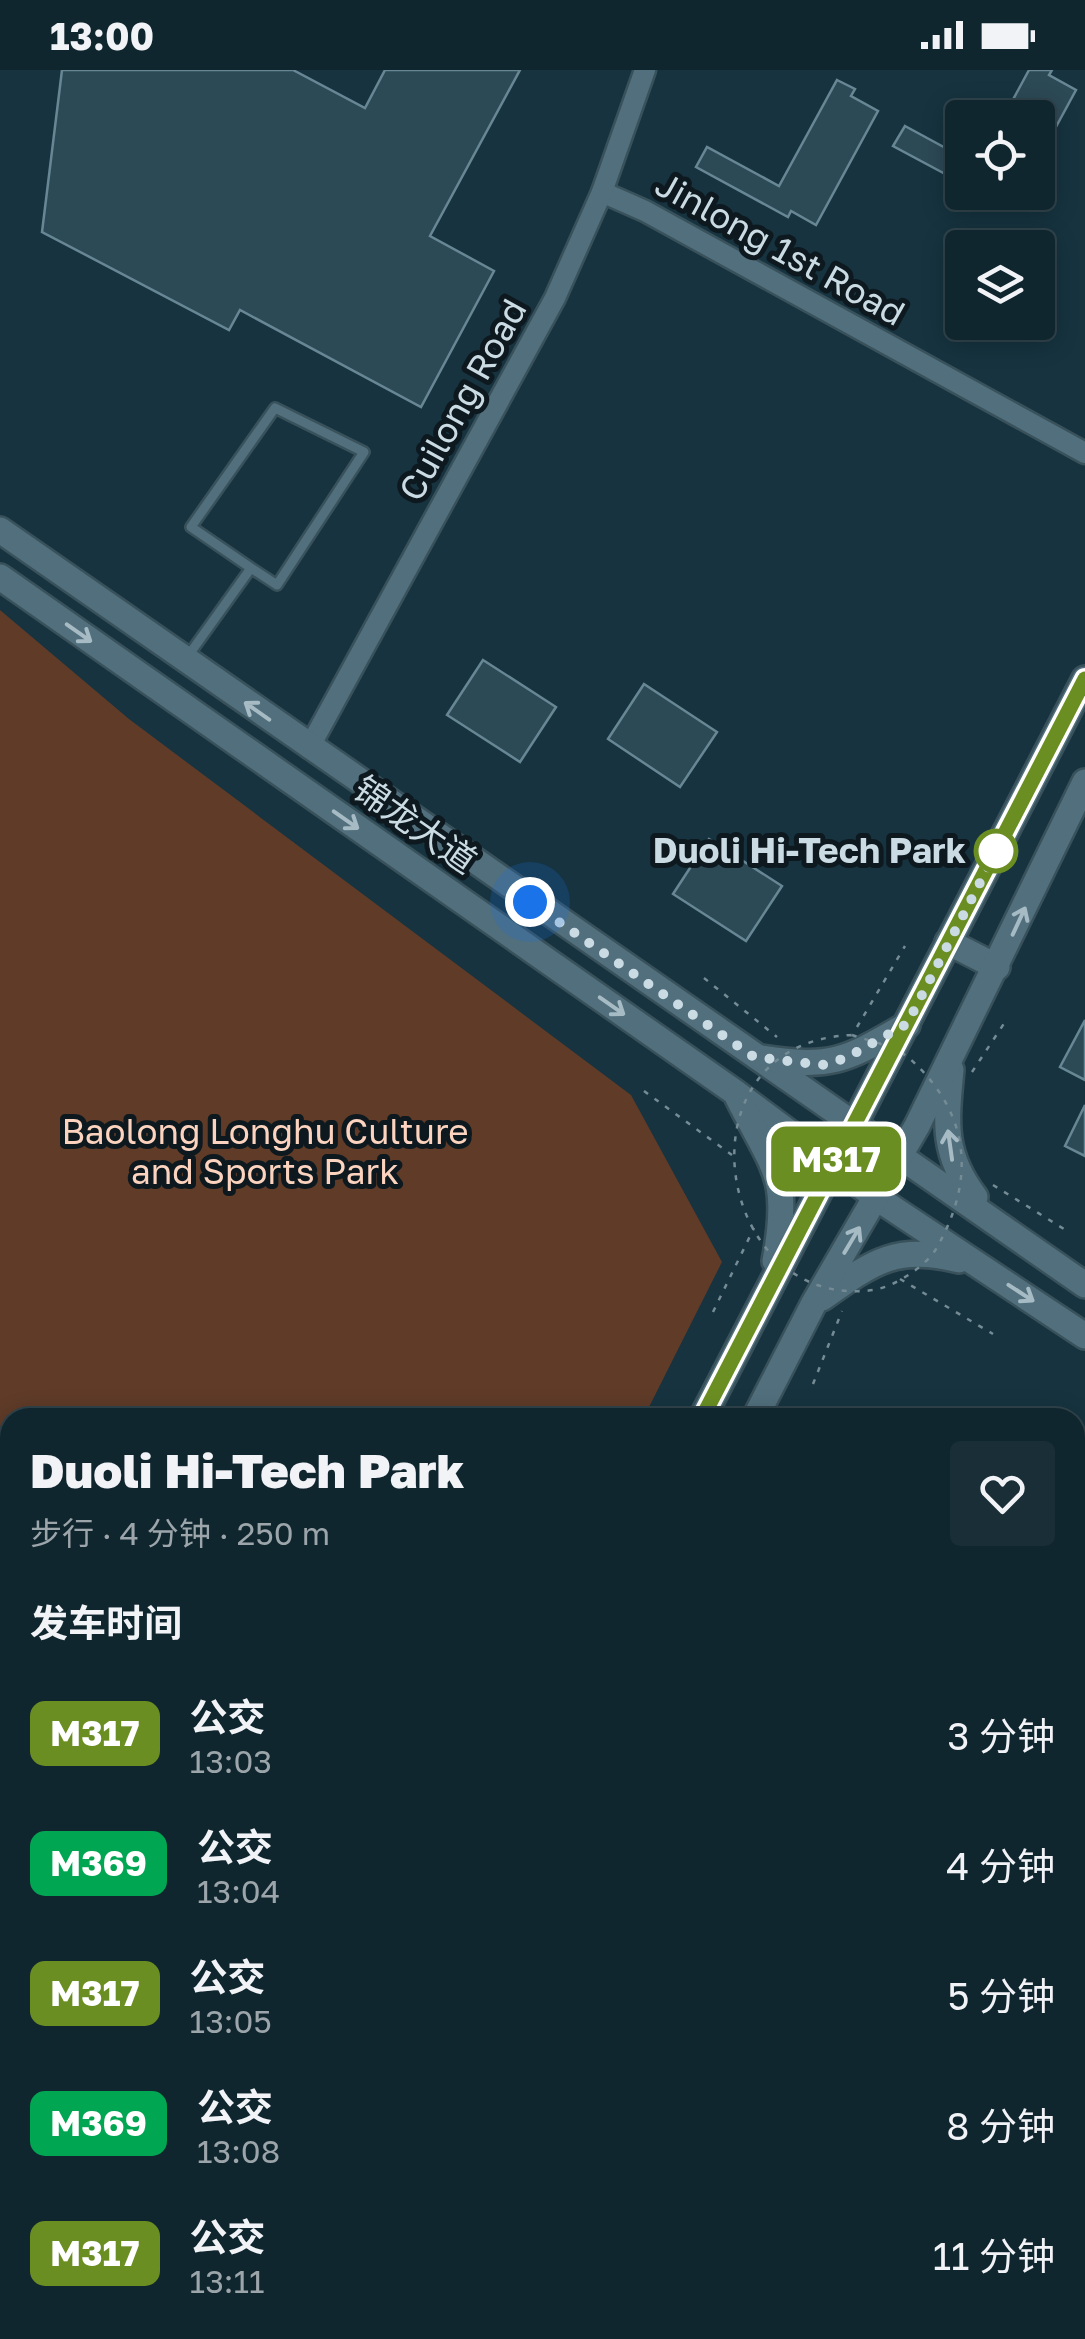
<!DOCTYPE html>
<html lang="zh">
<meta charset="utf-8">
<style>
:root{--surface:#10262f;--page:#192e37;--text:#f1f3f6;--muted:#9ca5aa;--line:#30434b}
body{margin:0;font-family:"Golos Text","Noto Sans SC",sans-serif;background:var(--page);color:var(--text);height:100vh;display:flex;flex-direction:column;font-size:38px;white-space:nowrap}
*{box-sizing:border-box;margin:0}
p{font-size:32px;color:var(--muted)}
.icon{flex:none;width:55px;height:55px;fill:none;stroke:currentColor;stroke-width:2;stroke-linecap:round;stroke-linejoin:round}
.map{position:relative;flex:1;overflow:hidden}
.sheet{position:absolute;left:0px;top:1338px;width:1085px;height:932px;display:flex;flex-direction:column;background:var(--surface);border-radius:30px 30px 0 0;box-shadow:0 5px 25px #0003,0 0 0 2px var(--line)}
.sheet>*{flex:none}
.badge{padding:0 20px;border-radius:15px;font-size:35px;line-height:65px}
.controls{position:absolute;left:945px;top:30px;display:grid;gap:20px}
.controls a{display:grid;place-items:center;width:110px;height:110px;border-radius:10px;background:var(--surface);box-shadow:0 5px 25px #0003,0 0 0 2px var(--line);font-size:50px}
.you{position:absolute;width:50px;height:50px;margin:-25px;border:8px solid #fff;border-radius:50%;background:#1a73e8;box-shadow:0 0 0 15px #1a73e833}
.map>.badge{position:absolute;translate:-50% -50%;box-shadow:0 0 0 5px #fff}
h2{padding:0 30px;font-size:38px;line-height:90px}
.round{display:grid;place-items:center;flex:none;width:105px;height:105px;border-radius:10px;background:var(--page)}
.summary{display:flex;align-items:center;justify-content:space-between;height:170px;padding:0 30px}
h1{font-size:48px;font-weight:800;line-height:75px}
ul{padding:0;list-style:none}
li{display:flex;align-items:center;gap:30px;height:130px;padding:0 30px}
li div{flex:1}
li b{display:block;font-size:38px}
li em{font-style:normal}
li .badge{min-width:110px;font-weight:700;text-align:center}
.status{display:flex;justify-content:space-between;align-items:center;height:70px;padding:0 50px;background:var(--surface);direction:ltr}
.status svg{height:28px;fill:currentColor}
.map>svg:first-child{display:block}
</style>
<div class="status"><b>13:00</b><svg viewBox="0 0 49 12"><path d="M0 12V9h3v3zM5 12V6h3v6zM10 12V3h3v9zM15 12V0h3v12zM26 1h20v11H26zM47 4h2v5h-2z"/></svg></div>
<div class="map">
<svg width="1085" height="2269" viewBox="0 0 1085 2269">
<rect width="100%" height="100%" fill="#16333f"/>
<path fill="#5f3b28" d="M0,540l129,109 502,376 91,167 -78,155 -634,1v752l-10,3z"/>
<g fill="#2c4956" stroke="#688795" stroke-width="2.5">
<path d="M62,0h231l72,38 20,-38h135l-90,166 64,35 -73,136 -181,-97 -11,20 -187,-98z"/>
<path d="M1029,0h23l-3,5 27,15 -38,70v-42h-35z"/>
<path d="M837,10l18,9 -4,7 27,15 -62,114 -25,-14 -3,6 -92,-50 11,-20 72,39z"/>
<path d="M905,56l57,31v26l-69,-37z"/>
<path d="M483,590l73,47 -36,55 -73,-47z"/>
<path d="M644,614l73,48 -37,55 -72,-48z"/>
<path d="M709,769l73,47 -36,55 -73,-47z"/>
<path d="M1085,950v60l-25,-13z"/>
<path d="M1085,1035v51l-20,-10z"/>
</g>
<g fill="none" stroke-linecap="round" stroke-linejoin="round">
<g stroke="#39515b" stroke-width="14">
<path id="service" d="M188,586l63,-88 26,17 87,-133 -89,-44 -84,119 60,41"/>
</g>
<g stroke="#39515b" stroke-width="22">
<g id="minor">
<path d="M1075,2175l10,-20"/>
<path d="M534,2269l4,-9"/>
<path d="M1028,2269l4,-9"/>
</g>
</g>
<g stroke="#39515b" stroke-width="25">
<g id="tertiary">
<path d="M602,122l43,19 440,242"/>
<path d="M309,678l246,-450 47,-106 43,-122"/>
<path d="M694,2260l17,9"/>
<path d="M735,2260l18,9"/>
</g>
</g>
<g stroke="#39515b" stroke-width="30">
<g id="secondary">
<path d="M0,460l1085,755"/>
<path d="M0,507l736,516 141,105 208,138"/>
<path d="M948,872l49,25"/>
<path d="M762,988c71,11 84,2 145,-33"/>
<path d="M951,1000c-5,52 -9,84 24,127"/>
<path d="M738,1028c36,72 53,78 37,163"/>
<path d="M822,1228c51,-36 74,-54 137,-38"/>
<path d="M702,1348l383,-739"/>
<path d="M755,1348l59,-115 103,-177 168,-344"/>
<path d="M0,2158l10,-3"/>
<path d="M0,2216l10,-3"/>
</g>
</g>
<g stroke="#758b95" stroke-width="2.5" stroke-dasharray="5 8" stroke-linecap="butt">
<path d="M704,908l73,59"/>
<path d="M857,957l48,-81"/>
<path d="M972,1002l35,-53"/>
<path d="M644,1021l88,64"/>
<path d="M993,1115l71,44"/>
<path d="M900,1209l93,55"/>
<path d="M713,1242l41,-84"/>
<path d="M813,1314l29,-73"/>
<path d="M0,1538l10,4"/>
<path d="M0,1738l10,-2"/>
<path d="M0,1758l10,-7"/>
<path d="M0,2015l10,-4"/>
</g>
<use href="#service" stroke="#516f7d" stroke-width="9"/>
<use href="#minor" stroke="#516f7d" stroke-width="18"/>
<use href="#tertiary" stroke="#516f7d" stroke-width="20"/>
<use href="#secondary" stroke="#516f7d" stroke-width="25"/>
<path stroke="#758b95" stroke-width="2.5" stroke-dasharray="5 8" stroke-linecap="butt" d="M852,965c17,6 43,11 57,23 62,55 67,122 27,191 -11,18 -42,38 -63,41 -159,22 -201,-248 -21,-255z"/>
</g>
<defs><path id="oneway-shaft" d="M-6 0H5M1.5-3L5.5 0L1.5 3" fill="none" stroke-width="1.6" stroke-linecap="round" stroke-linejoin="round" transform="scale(2.5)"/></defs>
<g stroke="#a6bbc4">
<use href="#oneway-shaft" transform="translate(79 563) rotate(35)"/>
<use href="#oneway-shaft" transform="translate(257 641) rotate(-145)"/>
<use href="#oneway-shaft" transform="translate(346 750) rotate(35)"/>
<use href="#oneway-shaft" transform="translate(1019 851) rotate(-65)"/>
<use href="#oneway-shaft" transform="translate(612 936) rotate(35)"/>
<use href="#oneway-shaft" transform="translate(950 1075) rotate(-98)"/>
<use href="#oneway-shaft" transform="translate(852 1170) rotate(-59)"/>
<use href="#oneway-shaft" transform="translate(1021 1223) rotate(33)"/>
</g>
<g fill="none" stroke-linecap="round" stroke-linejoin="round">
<g stroke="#fff" stroke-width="22">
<path id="line" d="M702,1348l383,-739"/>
</g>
<use href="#line" stroke="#6b8e23" stroke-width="15"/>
<path stroke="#cbdbe3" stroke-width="10" stroke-dasharray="0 18" d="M530,832l224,155 68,8 24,-7 61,-34 93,-180 -4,7"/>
</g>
<circle fill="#fff" stroke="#6b8e23" stroke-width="5" cx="996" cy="781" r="20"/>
<g text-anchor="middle" stroke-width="10" stroke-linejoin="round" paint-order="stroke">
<g font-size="35" fill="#cbdbe3" stroke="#0d191f">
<text transform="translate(780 179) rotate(29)" y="12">Jinlong 1st Road</text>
<text transform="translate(463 330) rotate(-61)" y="12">Cuilong Road</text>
<text transform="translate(415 755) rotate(35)" y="12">锦龙大道</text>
</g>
<g font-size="35" font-weight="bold" fill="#cbdbe3" stroke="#0d191f" text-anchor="end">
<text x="966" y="793">Duoli Hi-Tech Park</text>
</g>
<g font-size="35" fill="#fcd3be" stroke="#0d191f">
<text x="265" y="1074">Baolong Longhu Culture<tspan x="265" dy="40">and Sports Park</tspan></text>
</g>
</g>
</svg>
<div class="controls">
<a><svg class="icon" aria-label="locate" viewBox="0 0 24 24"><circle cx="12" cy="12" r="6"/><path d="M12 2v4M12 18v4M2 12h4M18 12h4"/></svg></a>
<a><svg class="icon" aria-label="layers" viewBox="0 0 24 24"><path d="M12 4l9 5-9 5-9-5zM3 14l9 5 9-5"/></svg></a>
</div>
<div class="you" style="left:530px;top:832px"></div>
<b class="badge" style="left:836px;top:1089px;background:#6b8e23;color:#fff">M317</b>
<section class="sheet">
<div class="summary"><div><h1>Duoli Hi-Tech Park</h1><p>步行 · 4 分钟 · 250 m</p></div><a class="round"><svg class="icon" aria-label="heart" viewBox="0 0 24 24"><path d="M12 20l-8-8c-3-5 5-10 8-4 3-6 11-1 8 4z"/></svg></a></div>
<h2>发车时间</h2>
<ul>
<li><span class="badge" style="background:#6b8e23;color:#fff">M317</span><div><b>公交</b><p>13:03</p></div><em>3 分钟</em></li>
<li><span class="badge" style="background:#00a651;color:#fff">M369</span><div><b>公交</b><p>13:04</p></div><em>4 分钟</em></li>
<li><span class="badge" style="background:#6b8e23;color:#fff">M317</span><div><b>公交</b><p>13:05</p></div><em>5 分钟</em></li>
<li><span class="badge" style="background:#00a651;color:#fff">M369</span><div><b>公交</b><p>13:08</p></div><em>8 分钟</em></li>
<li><span class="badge" style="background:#6b8e23;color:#fff">M317</span><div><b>公交</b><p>13:11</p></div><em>11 分钟</em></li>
</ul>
</section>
</div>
